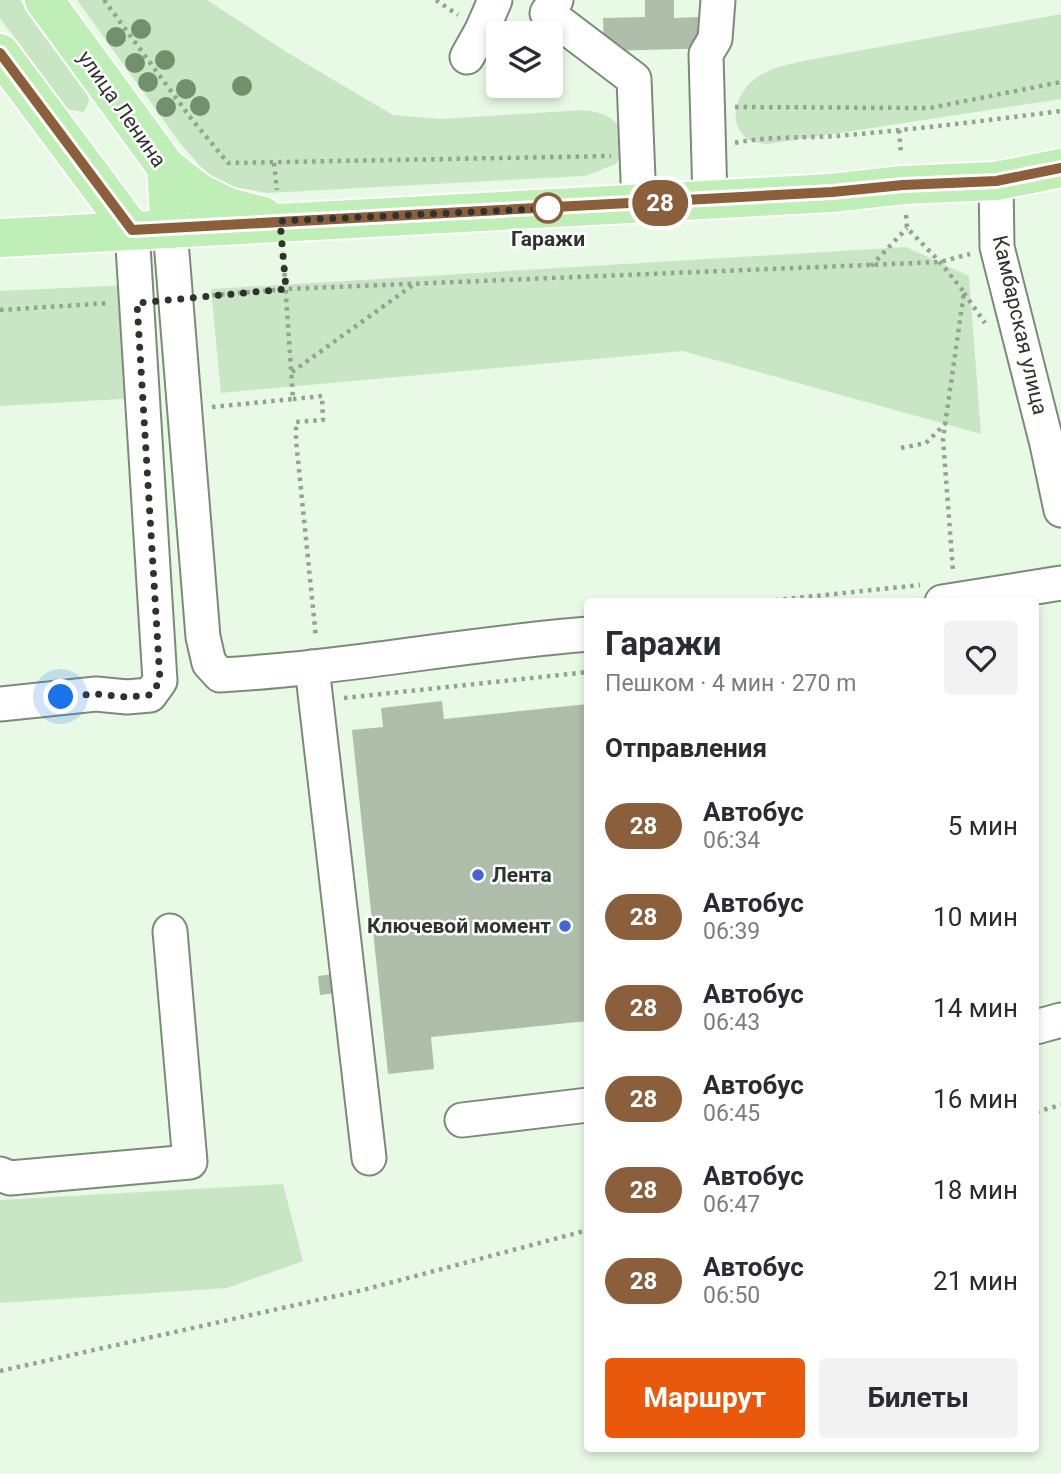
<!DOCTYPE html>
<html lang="ru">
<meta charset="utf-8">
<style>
:root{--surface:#fff;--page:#f2f2f3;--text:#2b2b33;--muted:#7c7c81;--accent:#ea580c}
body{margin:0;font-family:Roboto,sans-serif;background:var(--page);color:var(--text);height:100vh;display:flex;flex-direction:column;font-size:26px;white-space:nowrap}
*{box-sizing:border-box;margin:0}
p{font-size:23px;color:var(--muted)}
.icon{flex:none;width:38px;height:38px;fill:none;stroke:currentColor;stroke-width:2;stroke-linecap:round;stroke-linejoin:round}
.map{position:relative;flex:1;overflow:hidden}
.sheet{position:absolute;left:584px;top:598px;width:455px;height:854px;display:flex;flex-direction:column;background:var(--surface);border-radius:7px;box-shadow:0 4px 10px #0003}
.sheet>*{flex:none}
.badge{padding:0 14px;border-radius:23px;font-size:24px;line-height:46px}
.controls{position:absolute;left:486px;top:21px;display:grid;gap:14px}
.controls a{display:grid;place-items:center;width:77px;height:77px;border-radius:7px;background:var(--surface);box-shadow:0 4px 10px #0003;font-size:35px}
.you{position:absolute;width:35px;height:35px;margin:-18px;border:5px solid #fff;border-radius:50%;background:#1a73e8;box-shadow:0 0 0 10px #1a73e833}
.map>.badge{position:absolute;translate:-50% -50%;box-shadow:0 0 0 4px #fff}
h2{padding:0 21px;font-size:26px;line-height:63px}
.round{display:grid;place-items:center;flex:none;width:74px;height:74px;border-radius:7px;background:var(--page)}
.overview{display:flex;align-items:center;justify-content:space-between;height:119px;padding:0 21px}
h1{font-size:33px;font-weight:700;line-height:52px}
.button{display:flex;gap:14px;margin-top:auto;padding:14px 21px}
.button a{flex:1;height:80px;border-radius:7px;background:var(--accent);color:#fff;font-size:28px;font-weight:700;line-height:80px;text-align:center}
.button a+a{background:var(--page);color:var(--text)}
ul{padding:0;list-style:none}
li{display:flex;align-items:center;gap:21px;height:91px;padding:0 21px}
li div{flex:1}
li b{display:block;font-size:26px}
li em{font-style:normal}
li .badge{min-width:77px;font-weight:700;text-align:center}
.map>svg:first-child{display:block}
</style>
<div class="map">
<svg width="1061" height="1474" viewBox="0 0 1061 1474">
<rect width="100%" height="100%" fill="#e8fae5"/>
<g fill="#c9e6c4">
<path d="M0,0h20l67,93 2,8 -5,11 -13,-2 -6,-3 -65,-89z"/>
<path d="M77,0h130l81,53 105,62 48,4 141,-9c18,2 29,5 40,19l-1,26 -5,9 -31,12 -318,17 -37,-7 -13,-5 -17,-15 -20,-23z"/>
<path d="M1061,14v85l-293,45c-9,-1 -19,-1 -25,-9 -16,-17 -3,-46 13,-57 15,-11 35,-14 52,-18z"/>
<path d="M906,247l63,29 12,158 -298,-83 -462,42 -10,-104z"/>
<path d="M130,285l10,113 -140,8v-115z"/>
<path d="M283,1184l20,77 -76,27 -227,15v-103z"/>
</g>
<g fill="#aebeab">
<path d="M645,0h29v18l46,-2v32l-116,3 -1,-33 42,-1z"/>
<path d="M442,701l2,18 144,-15v317l-157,16 3,32 -46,5 -36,-344 31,-3 -2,-19z"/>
<path d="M334,974l2,19 -16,2 -2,-19z"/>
</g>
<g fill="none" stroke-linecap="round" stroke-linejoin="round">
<g stroke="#7b8b78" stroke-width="37">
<g id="minor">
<path d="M556,0l-9,13 87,66 5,125"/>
<path d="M467,57l15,-27 13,-30"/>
<path d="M996,181l1,66 50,197 14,66"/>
<path d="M710,200l-4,-146 9,-15 3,-39"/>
<path d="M170,229l33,408 6,26 11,12c123,-7 245,-31 368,-41"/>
<path d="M942,602l119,-19"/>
<path d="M312,667l57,491"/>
<path d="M0,704l96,-10 31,3 23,-2 10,-14 -28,-451"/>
<path d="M1036,1027l25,-7"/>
<path d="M462,1120l126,-15"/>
<path d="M0,1174l10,4 180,-16 -20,-231"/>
</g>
</g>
<g stroke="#fff" stroke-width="42">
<g id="major">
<path d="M44,0l122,167 4,62"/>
<path d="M0,53l132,177"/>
<path d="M166,167l32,25 30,15 35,9"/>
<path d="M0,238l832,-45 71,-8 93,-4 65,-13"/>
</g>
</g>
<g stroke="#95a193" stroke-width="4.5" stroke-dasharray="3.5 5" stroke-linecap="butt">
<path d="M104,0l86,117 38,46 383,-7"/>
<path d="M436,0l22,15"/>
<path d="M735,107l195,1 131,-26"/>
<path d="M899,130l2,24"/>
<path d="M735,143c36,-8 75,-4 112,-8 72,-6 143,-15 214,-24"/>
<path d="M274,163l3,27"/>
<path d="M906,215l1,13 33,34 24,30 -21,147 10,132"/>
<path d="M871,266l36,-38"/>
<path d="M964,293l21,30"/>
<path d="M204,296l82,-7 654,-27 30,-8"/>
<path d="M0,310l110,-7"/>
<path d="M292,372l121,-87"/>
<path d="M293,399l29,-3 1,24 -27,2v18l20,198"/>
<path d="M212,407l81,-8 -10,-148"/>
<path d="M901,448l25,-5 19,-19"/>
<path d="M758,602l162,-17"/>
<path d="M344,698l244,-26"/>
<path d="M1036,1112l25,-7"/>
<path d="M0,1371l363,-81 225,-60"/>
</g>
<use href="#minor" stroke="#fff" stroke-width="33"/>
<use href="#major" stroke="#bfefb7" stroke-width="38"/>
</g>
<g fill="#71906b">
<circle cx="141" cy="29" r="10"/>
<circle cx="116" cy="37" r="10"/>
<circle cx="165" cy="60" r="10"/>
<circle cx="135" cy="63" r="10"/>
<circle cx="148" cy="82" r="10"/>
<circle cx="242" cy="86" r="10"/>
<circle cx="186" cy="89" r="10"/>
<circle cx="200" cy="106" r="10"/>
<circle cx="166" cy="107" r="10"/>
</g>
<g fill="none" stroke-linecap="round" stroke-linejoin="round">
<g stroke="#fff" stroke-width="16">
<path id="line" d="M0,53l132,177 700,-38 71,-7 93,-4 65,-13"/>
</g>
<use href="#line" stroke="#8b5e3c" stroke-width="10"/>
<path stroke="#2e342d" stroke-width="7" stroke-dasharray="0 12.6" d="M61,697l35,-3 31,3 23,-2 10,-14 -23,-378 149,-14 -6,-68 276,-13h-8"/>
</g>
<circle fill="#fff" stroke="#8b5e3c" stroke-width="3.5" cx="548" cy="208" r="14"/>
<g fill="#4664d7" stroke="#fff" stroke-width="2.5">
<circle cx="478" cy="875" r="7"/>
<circle cx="565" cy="926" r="7"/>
</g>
<g text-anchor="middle" stroke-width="5" stroke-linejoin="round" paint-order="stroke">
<g font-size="21" fill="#2e342d" stroke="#fff">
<text transform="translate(122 109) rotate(55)" y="7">улица Ленина</text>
<text transform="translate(1020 325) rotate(77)" y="7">Камбарская улица</text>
</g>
<g font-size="21" font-weight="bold" fill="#2e342d" stroke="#fff">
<text x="548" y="246">Гаражи</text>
</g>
<g font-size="21" font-weight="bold" fill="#2e342d" stroke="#fff" text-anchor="start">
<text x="492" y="882">Лента</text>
<text x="551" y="933" text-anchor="end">Ключевой момент</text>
</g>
</g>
</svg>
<div class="controls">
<a><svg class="icon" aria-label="layers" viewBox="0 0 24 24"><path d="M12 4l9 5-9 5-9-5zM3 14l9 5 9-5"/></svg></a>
</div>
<div class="you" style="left:61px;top:697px"></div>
<b class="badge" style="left:660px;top:203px;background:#8b5e3c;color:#fff">28</b>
<section class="sheet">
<div class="overview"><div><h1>Гаражи</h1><p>Пешком · 4 мин · 270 m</p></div><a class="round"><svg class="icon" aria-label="heart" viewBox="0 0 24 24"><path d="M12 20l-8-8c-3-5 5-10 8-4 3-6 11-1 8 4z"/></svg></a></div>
<h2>Отправления</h2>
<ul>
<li><span class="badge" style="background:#8b5e3c;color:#fff">28</span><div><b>Автобус</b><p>06:34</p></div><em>5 мин</em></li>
<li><span class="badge" style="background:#8b5e3c;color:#fff">28</span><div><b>Автобус</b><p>06:39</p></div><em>10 мин</em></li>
<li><span class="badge" style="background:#8b5e3c;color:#fff">28</span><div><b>Автобус</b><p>06:43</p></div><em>14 мин</em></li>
<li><span class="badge" style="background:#8b5e3c;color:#fff">28</span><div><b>Автобус</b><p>06:45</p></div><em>16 мин</em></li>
<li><span class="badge" style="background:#8b5e3c;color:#fff">28</span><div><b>Автобус</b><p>06:47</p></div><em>18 мин</em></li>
<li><span class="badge" style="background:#8b5e3c;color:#fff">28</span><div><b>Автобус</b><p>06:50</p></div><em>21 мин</em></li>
</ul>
<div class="button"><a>Маршрут</a><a>Билеты</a></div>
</section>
</div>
